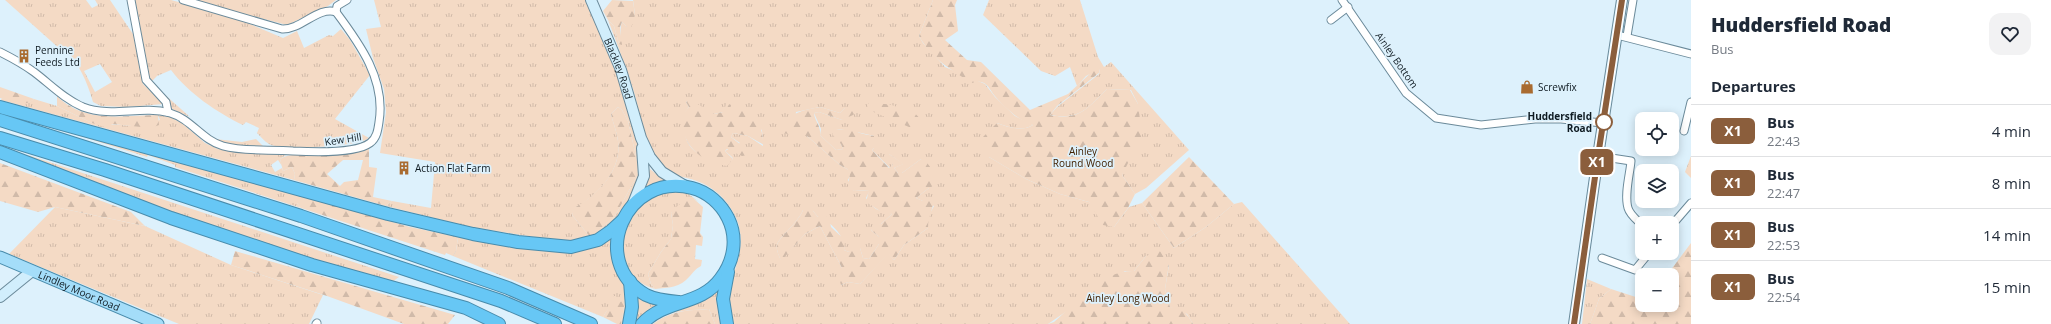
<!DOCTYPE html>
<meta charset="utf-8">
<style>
:root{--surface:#fff;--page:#f2f2f3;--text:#1f2937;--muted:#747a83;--line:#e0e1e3}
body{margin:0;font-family:"Open Sans",sans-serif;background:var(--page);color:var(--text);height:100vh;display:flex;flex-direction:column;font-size:15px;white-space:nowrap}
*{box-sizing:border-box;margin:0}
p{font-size:13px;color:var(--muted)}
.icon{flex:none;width:22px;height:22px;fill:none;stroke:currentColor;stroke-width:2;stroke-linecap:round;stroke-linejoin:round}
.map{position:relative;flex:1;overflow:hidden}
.drawer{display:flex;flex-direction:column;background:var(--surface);width:360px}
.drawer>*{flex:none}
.badge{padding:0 8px;border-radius:6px;font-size:14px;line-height:26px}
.fabs{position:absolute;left:1635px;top:112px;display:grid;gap:8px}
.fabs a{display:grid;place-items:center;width:44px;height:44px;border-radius:8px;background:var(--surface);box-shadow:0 2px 10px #0003;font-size:20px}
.map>.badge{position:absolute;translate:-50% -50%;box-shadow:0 0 0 2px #fff}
h2{padding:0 20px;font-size:15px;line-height:36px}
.round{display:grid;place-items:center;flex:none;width:42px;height:42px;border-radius:12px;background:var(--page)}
.summary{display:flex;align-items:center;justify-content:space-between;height:68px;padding:0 20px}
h1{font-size:19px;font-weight:800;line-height:30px}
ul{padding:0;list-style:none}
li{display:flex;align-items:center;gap:12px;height:52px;padding:0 20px;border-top:1px solid var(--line)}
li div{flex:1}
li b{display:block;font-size:15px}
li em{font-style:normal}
li .badge{min-width:44px;font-weight:700;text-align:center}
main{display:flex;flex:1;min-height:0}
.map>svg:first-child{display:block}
</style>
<main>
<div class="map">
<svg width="1691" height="324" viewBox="0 0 1691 324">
<defs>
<pattern id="grass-tufts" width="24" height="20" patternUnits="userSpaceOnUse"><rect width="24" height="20" fill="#f4dac5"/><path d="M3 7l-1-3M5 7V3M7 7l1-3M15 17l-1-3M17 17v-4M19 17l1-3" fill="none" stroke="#d0baa9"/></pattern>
<pattern id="forest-firs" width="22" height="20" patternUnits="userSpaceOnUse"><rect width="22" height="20" fill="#f4dac5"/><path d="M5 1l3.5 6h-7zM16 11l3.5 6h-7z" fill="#d0baa9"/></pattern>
</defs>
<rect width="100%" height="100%" fill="#ddf1fc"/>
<g fill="url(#grass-tufts)" fill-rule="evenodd">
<path d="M5,0h81l6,8 6,-3 -3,-5h15l25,37 8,47 21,20 -37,3 -26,-1 -8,-4c-6,-21 -14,-38 -29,-55l-3,3zM100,64l12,18 -17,10 -11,-21z"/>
<path d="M135,0h36l60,16 52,22 14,-7 7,17 25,-13 4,1 8,-7 9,11 20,35 -35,44 34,19c-11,9 -85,12 -98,7 -5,-2 -10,-8 -14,-12l2,-5 -13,-6 -3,3c-25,-12 -55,-32 -72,-55l-14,6 -7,7 -2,-5 -15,-77z"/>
<path d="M189,0h147l-8,6 -41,19z"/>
<path d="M374,0h212c19,38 33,77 45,117 5,15 11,31 12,47 0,23 -23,56 -41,69 -18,12 -42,14 -61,5l-71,-11 -84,-21 6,-5 39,7 4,-46 -55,-9 6,-41 -2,-23 -11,-31 -7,-29 15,-2zM618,107l4,3 6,11 10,44 -1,11 -22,40 -24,22 -19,-23 3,-7c23,-13 47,-38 43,-67 -1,-9 -5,-18 -7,-27z"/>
<path d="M633,0h300l-14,36 4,7 22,24 40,17 10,13 20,19 18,9c-11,7 -25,2 -36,-2l-8,34 37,22 34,15 29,8 25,25 15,-20 13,-4 32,45 32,-21 28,-23 8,-2 108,122h-157l-6,-10 -17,-7 -5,-18 4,-24 -23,-9 -12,15h-9l-77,53h-317c-2,-6 -4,-12 -4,-18 1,-31 22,-53 10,-86 -6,-15 -19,-30 -35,-37 -18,-8 -30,-4 -45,-22 -13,-17 -17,-49 -23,-69 -8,-25 -17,-48 -26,-72l6,6 5,18c4,-8 0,-14 3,-22l5,5 8,-12zM689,100l20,13 5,1 9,-2 39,18 1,16 -15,-10 -15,-3 -2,4 9,6 -15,8 7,6 1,2 -4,3c-25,-5 -44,-7 -45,-37 0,-7 0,-13 5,-18l-3,-5zM820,107l20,6 5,-5 -3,12 -23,-8 -5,1 7,16 -1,6 16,15 7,-1 -7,-19 8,-1 30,7v12l-2,2 18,18 3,-3 -4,-11 14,10 -9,4 4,5h4l19,-14 8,29 -13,10 18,8 -6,11v11l-24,17 -10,15 -6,-7 -28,31 -12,-2 -7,3 1,-17 -22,-42 -15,8 -24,26c-2,-4 -5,-10 -4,-15 2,-8 21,-22 26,-35l10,1 5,6 1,-1c11,6 27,20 25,34l5,2 11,-4 3,10 6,1 10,-15v-7l-8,-7 10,-6 11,-10c-15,-6 -14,0 -26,-16l4,-8 -16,1 -6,-11 3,-6 -4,-5 -7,-4 -33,-29h-13l2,-24z"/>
<path d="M989,0h91l18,57 6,10 7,-5 78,88 -43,38 -11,6 -13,-19 16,-71 -7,-14 -24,-1c-21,20 -26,31 -57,26l7,-8 42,-33 1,-5 -14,7 -9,10 -7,-19 -15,9 -14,-5 -58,-56z"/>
<path d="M163,93l27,24 -18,-8z"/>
<path d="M2,98c11,3 23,9 32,1l23,7 35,17 43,3 25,-6 -2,-5 12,2 12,6 23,20 13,6 68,6 -6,4 2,7 -4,-6 -7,5 4,7 7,-4 1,3 9,-4 3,7 -1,6 -293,-80z"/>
<path d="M10,114l289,81 -2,8 4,5 -126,-41v-2l-27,-10 -1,2z"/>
<path d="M215,139l27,3 14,-3 7,7 -31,-1z"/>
<path d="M18,153l13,3 368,121 -7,5c-128,-31 -252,-81 -374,-129z"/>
<path d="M1691,156v22l-6,-6z"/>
<path d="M650,169l15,12 -19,7v-3z"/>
<path d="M686,192l13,10 -5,-3 -23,14 2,12 -2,14 -10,13 -13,22 3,10 4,5c-49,-14 -38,-77 3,-96 7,-3 20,-1 28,-1z"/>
<path d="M55,207l90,19 86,39 92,30 -14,29h-130l-170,-70z"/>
<path d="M612,234l12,47 4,25 -4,18h-3l4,-24c-13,5 -15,5 -22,17l-150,-61 3,-5 2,-14 22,4 103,9 11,-3z"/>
<path d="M1587,279l24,10 -12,10 -9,25h-8z"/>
<path d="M719,290l4,34h-8l-6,-15c-14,1 -29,1 -42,6 -8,3 -12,9 -20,9l5,-5 50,-18z"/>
<path d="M635,294l23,11 -21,19h-5z"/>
</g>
<g fill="url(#forest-firs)" fill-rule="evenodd">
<path d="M612,0l21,1 2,14 -4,13 -4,-1 -5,-5 -2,5 2,18 -3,-1 -5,-18 -6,-6 -5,-9z"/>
<path d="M933,0h24l-2,5 3,26 -13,9 22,20 14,2 49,48 38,-16 27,-25h5l-1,4 -42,33 -7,9c30,6 37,-7 57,-26l23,1 8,14 4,31 -20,40 13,19 -7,14 -14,19 -11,-2 -14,-23 -29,-8 -34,-15 -37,-22 -8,-18 16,-16c10,4 26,9 36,2 -13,-3 -31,-20 -39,-30 -3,-4 -6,-10 -10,-12 -4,-2 -8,-2 -12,0 -22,-14 -40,-24 -53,-47z"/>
<path d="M0,87l34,12c-9,9 -23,2 -34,-1z"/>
<path d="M57,96c28,28 65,19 101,19l1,10 -8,3 -39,-4 -4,4 -16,-5 -35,-17z"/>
<path d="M689,99l25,15 9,-2 4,-9 4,2 -1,5c15,0 27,2 31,19 2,7 1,11 5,17l-18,-10 -15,-3 -2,4 14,11 3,7 -6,1 -15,-7 -2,2 8,8 -6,7c-10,-2 -21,-5 -29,-12 -13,-10 -23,-34 -9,-47l-3,-5z"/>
<path d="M870,102c14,4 20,-1 33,9l3,-3c11,6 17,11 20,24l-10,-2 -47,-20 -2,-5z"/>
<path d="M618,107l4,3 6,11 10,44 -1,11 -22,40 -24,22 -19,-23 2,-7c24,-13 48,-38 44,-67 -1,-9 -5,-18 -7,-27z"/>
<path d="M820,107l20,6 5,-5 9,-1 3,3 -4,5 -11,5 -23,-8 -5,1c1,9 7,12 6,22l16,15 7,-1 -2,-5 -9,-10 4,-4 8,-1 6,-3c7,8 14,8 24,10v12l-2,2 17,18 4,-3 -6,-9 2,-2 15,10 -10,4 4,5h4l19,-14c11,5 13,16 14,26l-6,3 -13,10 7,3 4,-4h7c0,13 -6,17 -6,31l-24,17 -10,15 -6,-6 -28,30 -12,-2 -7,3 -3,-10 1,-6 3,-1 -22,-42 -15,8 -24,27c-2,-5 -5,-11 -4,-16 2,-8 21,-22 26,-35l5,-3 5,4 5,6 1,-6 5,1 1,4 6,3 -1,3 1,5 14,13 -1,10 5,2 6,-6 5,2 3,10 6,1 10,-15v-7l-8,-7 3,-5 7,-1 11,-10 -9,-1 -17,-11 3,-12 -15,1 -6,-6 2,-11 -3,-5 -7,-4 -33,-29h-13l-10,-3 -1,-3c7,-19 18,-19 37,-23z"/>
<path d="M369,149v18l8,1 -4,29 19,4 -6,5 -92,-26 1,-6 -3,-7 -9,4 -3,-12c12,-8 30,-2 43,-3 16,-1 31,-4 46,-7zM343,160h20l-5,20 -14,2 -4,4 -13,-12z"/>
<path d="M1189,157l45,47 -28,23 -32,21 -32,-45z"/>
<path d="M0,163l131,49 14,14 -90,-19 -17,5 -38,-11z"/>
<path d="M299,195l111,32 48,10 -2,14 -3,5 -7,-3 -1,2 -144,-47 -4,-5 -1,-5z"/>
<path d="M694,199l9,8 -3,26 3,4 -1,9 -6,-1 -1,14 7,1 -1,6c-6,3 -7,6 -12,11 -8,10 -21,11 -34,12l-4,-5 -3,-10 13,-22 10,-13 2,-14 -2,-12c7,-8 12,-13 23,-14z"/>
<path d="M1691,243v81h-101l9,-25 12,-10 31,10v6h30v-30h-5z"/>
<path d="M235,251l220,64 -7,9h-44l-77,-28 -96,-31z"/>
<path d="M1160,251l9,13 -4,25 5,18c12,1 17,6 23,17h-145l6,-2c23,-20 48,-52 80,-51l12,-15z"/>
<path d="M614,296h2l1,5 2,1 6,-2 -4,24h-4l-14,-7 6,-10 -1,-5z"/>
<path d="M709,309l6,15h-62c17,-13 35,-14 56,-15z"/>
</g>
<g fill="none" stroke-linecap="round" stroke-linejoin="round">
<g stroke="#6b8a9a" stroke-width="9">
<g id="street">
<path d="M131,0l15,80 20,22 2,10"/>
<path d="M183,0l99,29c19,1 36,-23 54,-17"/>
<path d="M1342,0l64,93 30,25 45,7 54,-6h26l42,4"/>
<path d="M336,12l1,-6 10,-6"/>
<path d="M1331,20l17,-13"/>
<path d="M1617,35l74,19"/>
<path d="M1627,36l6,-36"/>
<path d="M0,52c12,6 23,12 34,20 16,12 30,27 49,35 29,11 58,-2 87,6 21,6 32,27 53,33 22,6 47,3 70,5 18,1 62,3 77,-8 7,-5 8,-14 9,-21 7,-42 -19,-78 -43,-110"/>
<path d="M1684,131l7,-29"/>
<path d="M1598,156l33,5c-1,13 -7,33 -3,47 2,7 9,12 14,17"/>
<path d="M1672,225l19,-22"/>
<path d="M1602,258l33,12 14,-17"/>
<path d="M316,324l1,-1"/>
</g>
</g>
<g stroke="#6b8a9a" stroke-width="12">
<g id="secondary">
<path id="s1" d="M591,0l30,70 20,68 9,19 12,15 23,14"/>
<path d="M632,206l12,-30 -2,-28"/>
<path d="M0,297l32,-26"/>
<path d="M1574,324l24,-168 24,-156"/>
</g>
</g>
<g stroke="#488bab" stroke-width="13">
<g id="primary">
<path id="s2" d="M0,257l158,67"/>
</g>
</g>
<g stroke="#488bab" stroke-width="14">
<g id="highway">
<path d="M0,107l388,107 85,20 45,8 53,5 27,-7 13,-9 11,-10"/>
<path d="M0,120l301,96 207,72 83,36"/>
<path d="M0,138l105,32 396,131 54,23"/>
<path d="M0,152l171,66 141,47 154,43 33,16"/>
<path d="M629,324l3,-17 -2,-26"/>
<path d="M642,324c24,-26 58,-17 79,-46 13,-17 17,-40 7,-60 -7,-14 -20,-26 -36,-30 -66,-17 -105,73 -46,107 10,5 22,6 33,7"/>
<path d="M727,324l-4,-25 5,-27"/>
</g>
</g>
<use href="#street" stroke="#fff" stroke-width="7"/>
<use href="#secondary" stroke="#d1eefc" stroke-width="10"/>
<use href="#primary" stroke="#a4ddf9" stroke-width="11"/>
<use href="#highway" stroke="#67c7f5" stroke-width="12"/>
</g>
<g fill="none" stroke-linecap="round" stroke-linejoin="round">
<g stroke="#fff" stroke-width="9">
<path id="line" d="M1574,324l24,-168 24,-156"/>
</g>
<use href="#line" stroke="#8b5e3c" stroke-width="6"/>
</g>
<defs>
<g id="building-bare" transform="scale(1.08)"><path d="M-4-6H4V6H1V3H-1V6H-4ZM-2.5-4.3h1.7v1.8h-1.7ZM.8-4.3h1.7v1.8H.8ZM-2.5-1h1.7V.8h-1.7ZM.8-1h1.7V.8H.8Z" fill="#a96b30" stroke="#ddf1fc" stroke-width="2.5" paint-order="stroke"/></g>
<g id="shop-bare" transform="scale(1.08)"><path d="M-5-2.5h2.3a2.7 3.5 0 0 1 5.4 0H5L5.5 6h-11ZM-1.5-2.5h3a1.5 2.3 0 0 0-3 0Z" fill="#a96b30" stroke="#ddf1fc" stroke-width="2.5" paint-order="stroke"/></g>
</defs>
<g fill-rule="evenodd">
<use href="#building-bare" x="24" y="56"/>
<use href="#shop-bare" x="1527" y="87"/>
<use href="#building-bare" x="404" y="168"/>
</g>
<circle fill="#fff" stroke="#8b5e3c" stroke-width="2" cx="1604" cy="122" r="8"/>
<g text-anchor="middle" stroke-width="3.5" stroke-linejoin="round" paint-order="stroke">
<g font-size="10" fill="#0f1b22" stroke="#ddf1fc" text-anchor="start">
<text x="35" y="54">Pennine<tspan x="35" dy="12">Feeds Ltd</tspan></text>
<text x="1538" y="91">Screwfix</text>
<text x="415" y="172">Action Flat Farm</text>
</g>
<g font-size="10" fill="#0f1b22" stroke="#ddf1fc">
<text transform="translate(1397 60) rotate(55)" y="4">Ainley Bottom</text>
<text dy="4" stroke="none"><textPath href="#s1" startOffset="74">Blackley Road</textPath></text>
<text transform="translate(343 139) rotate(-9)" y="4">Kew Hill</text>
<text dy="4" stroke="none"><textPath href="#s2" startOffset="86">Lindley Moor Road</textPath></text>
</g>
<g font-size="10" font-weight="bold" fill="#0f1b22" stroke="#ddf1fc" text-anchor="end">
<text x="1592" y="120">Huddersfield<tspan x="1592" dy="12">Road</tspan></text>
</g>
<g font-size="10" fill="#412000" stroke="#ddf1fc">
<text x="1083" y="155">Ainley<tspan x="1083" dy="12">Round Wood</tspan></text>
<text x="1128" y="302">Ainley Long Wood</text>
</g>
</g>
</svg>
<div class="fabs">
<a><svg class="icon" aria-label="locate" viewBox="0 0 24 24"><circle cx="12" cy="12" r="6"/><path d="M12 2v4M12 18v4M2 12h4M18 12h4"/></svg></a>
<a><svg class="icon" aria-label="layers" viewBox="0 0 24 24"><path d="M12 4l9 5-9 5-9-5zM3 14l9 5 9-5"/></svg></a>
<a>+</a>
<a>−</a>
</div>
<b class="badge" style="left:1597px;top:162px;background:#8b5e3c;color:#fff">X1</b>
</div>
<section class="drawer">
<div class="summary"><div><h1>Huddersfield Road</h1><p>Bus</p></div><a class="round"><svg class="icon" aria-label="heart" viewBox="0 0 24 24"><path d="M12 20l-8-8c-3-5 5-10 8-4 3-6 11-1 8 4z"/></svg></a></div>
<h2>Departures</h2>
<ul>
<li><span class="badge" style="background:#8b5e3c;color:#fff">X1</span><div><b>Bus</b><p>22:43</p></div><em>4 min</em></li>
<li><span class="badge" style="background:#8b5e3c;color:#fff">X1</span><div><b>Bus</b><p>22:47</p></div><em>8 min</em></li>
<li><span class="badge" style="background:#8b5e3c;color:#fff">X1</span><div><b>Bus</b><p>22:53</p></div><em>14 min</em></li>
<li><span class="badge" style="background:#8b5e3c;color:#fff">X1</span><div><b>Bus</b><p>22:54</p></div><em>15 min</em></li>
</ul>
</section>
</main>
